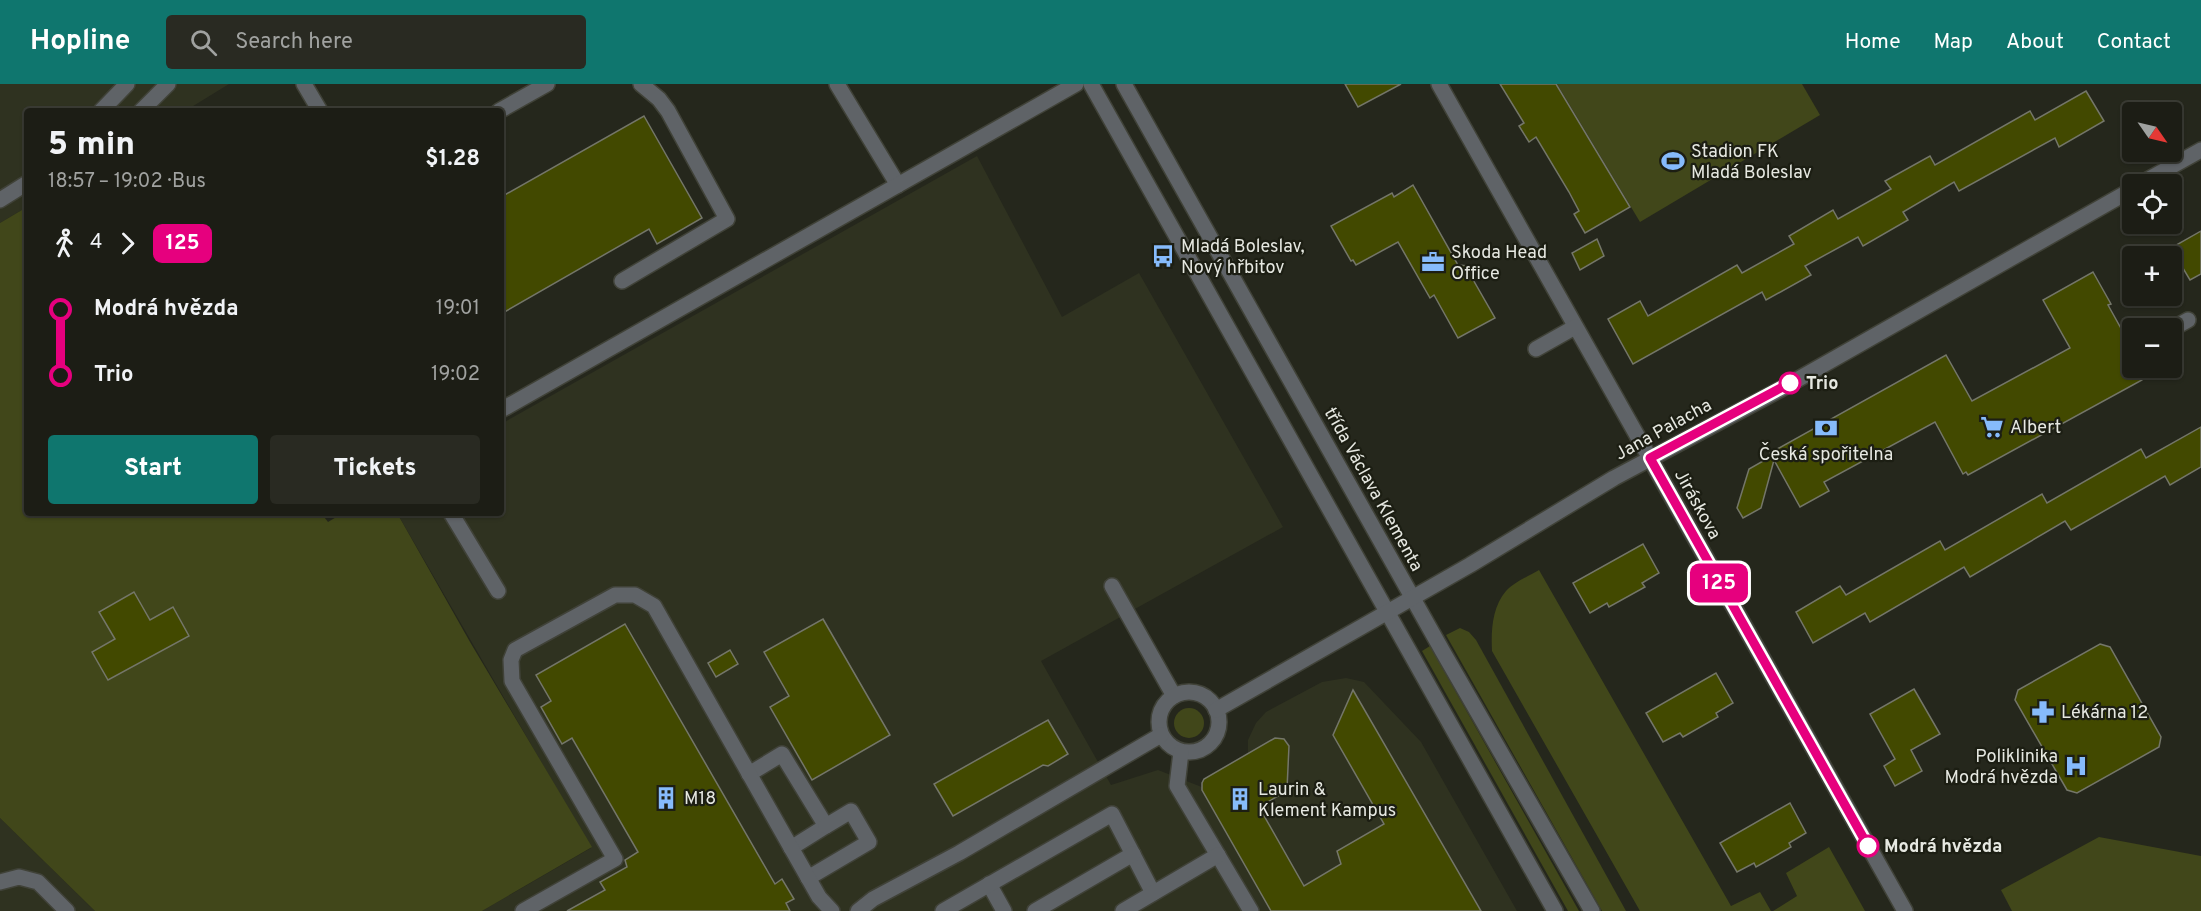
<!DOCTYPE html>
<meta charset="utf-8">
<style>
:root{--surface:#1c1d15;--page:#292a22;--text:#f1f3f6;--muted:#a0a2a0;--line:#3a3b34;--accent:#0f766e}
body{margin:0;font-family:Overpass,sans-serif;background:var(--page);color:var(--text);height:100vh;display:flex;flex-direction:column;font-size:22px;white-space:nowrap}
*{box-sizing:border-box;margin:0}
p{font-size:20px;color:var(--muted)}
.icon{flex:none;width:33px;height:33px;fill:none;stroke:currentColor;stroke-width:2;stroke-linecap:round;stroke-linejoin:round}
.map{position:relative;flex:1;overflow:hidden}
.drawer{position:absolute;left:24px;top:24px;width:480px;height:408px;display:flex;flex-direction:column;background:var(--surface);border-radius:6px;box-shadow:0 2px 4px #0004,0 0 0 2px var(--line)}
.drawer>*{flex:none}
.badge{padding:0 12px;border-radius:9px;font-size:21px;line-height:39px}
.needle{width:39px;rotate:124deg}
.tools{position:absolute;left:2122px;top:18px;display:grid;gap:12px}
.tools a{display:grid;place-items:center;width:60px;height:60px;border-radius:6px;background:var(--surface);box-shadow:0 2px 4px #0004,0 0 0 2px var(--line);font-size:30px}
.map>.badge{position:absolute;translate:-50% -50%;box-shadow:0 0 0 3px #fff}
.legs{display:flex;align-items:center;gap:9px;height:66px;padding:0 24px;font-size:20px}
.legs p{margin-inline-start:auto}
.summary{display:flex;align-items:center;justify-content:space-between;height:102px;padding:0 24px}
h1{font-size:33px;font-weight:800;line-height:45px}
.button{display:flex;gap:12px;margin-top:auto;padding:12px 24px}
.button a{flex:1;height:69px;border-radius:6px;background:var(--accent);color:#fff;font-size:24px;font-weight:800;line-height:69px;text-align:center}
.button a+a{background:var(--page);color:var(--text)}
ul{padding:0 24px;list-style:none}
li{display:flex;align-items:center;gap:21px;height:66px;font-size:22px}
li i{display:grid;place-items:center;width:9px;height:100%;margin:0 8px;background:currentColor}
li i::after{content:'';width:15px;height:15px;margin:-8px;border:4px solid;border-radius:50%;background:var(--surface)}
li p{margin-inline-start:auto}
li:first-child i{background:linear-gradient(#0000 50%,currentColor 0)}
li:last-child i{background:linear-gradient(currentColor 50%,#0000 0)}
header{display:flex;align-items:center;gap:36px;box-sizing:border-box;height:84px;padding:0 30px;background:var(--accent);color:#fff}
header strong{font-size:28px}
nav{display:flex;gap:33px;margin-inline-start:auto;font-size:21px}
.search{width:420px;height:54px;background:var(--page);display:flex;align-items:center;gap:15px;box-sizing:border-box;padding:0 21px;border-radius:6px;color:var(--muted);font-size:22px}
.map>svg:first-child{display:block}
</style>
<header>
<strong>Hopline</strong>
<div class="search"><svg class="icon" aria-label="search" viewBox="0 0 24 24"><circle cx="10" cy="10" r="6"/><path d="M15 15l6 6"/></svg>Search here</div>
<nav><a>Home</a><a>Map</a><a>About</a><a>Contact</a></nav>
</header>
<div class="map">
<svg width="2201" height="827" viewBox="0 0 2201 827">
<rect width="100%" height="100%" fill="#25271c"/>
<g fill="#2f3220">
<path d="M0,0h229l-44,27h-158v96l-27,16z"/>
<path d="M977,72l85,161 77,-44 144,254 -242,134 70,124 47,-15 54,21 36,-22v-29l8,-17 10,-11 56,-30 24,-4 18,4 57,60 96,169h-1035l109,-63 -194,-335h104v-89z"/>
<path d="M0,734l95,93h-95z"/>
</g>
<g fill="#41471a">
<path d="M1557,0h245l18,31 -180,107z"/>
<path d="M27,123v306h294l7,9 15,-9h54l73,129 122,205 -110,64h-387l-95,-93v-595z"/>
<path d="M1539,486l192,336 29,-14 11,19h-131l-148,-260c-1,-20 0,-44 14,-60 8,-9 23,-15 33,-21z"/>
<path d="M1460,544l9,4 7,8 150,271h-24l-156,-276z"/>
<path d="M1430,562l149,265h-11l-146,-260z"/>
<circle cx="1189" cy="639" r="15"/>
<path d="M2099,753l102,19v55h-189l-11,-21z"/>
<path d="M1829,763l36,64h-92l24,-15 -11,-23z"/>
</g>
<g fill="#424900" stroke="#747669" stroke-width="1.5">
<path d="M1345,0h56l-43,23z"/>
<path d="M1500,0h56l74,123 -45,26 -11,-19 5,-3 -10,-19 -33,-55 -7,5 -10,-16 5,-3z"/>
<path d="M2086,7l18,30 -45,26 -4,-9 -96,53 -5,-9 -51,30 5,8 -45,26 -5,-9 -53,29 6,9 -45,25 -4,-8 -129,72 -25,-45 32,-18 8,15 89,-51 5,8 52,-29 -5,-8 44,-26 5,9 53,-30 -6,-8 45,-25 5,9 95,-54 5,9z"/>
<path d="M644,32l58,102 -45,26 -8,-15 -148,85v-117z"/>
<path d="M1413,101l45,80 11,1 2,10 24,42 -37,20 -24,-43 -4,3 -32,-56 -42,23 -3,-5 -2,1 -20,-35 61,-33 2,4z"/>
<path d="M2201,147v43l-11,6 -19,-32z"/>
<path d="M1597,155l7,17 -24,14 -8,-17z"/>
<path d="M2093,188l18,32 -3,1 25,45v18h10l1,2 -2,10 -174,95 -2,-3 -3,2 -28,-52 -111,60 5,9 -29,16 -26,-47 -13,48 -18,10 -6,-10 12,-39 23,-13 -2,-3 176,-98 26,46 98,-53 -27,-48z"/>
<path d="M2201,343v40l-31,18 -5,-9 -94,54 -6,-9 -95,56 -6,-10 -94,55 -5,-9 -52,30 -17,-31 44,-26 6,9 94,-54 5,9 97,-56 5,9 94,-54 5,9z"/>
<path d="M1643,460l16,29 -17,10 3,4 -36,20 -2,-4 -17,10 -17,-30z"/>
<path d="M134,508l16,28 23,-13 16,29 -81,44 -16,-28 23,-13 -16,-27z"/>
<path d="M823,535l67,116 -78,45 -42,-73 19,-11 -25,-44z"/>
<path d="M625,540l150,260 7,-5 12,20 -8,4 4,8h-223l38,-21 -5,-8 27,-15 -2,-7 13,-8 -66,-114 -10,6 -21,-37 10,-6 -15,-26z"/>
<path d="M2100,560l10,3 51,90 -2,10 -82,46 -10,-3 -52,-90 3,-10z"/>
<path d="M730,566l8,14 -22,13 -8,-14z"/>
<path d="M1716,589l17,30 -17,10 2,4 -35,20 -3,-4 -17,9 -17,-29z"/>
<path d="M1914,605l26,45 -29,16 11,21 -27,15 -11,-20 11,-7 -25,-45z"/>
<path d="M1353,606l128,221h-210l-69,-121v-7l2,-4 71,-41 9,1 5,7 -2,43 -2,3 -26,15 45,79 37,-22 -4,-13 47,-27 -51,-89z"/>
<path d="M1048,636l20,34 -20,12 -5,-1 -90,51 -19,-32z"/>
<path d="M1790,719l16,30 -17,10 2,4 -35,20 -2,-4 -17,9 -17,-29z"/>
</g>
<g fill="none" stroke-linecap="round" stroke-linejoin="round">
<g stroke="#404238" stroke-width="18">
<g id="minor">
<path d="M304,0l16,27"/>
<path d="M837,0l61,101"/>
<path d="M1091,0l464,827"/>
<path d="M1124,0l319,568 149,259"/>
<path d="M1439,0l466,827"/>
<path d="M101,27l26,-27"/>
<path d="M141,27l27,-27"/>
<path d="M499,27l48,-27"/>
<path d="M2140,100l61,-34"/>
<path d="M0,116l27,-17"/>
<path d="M622,197l105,-62 -59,-108 -9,-12 -18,-15"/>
<path d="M2172,245l16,-9"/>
<path d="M1536,265l39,-22"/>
<path d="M501,326l575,-326"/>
<path d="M451,429l47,78"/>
<path d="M1112,502l62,110"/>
<circle cx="1189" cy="638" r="30"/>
<path d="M1216,626l254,-145 144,-87 167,-89 352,-200"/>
<path d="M1181,668l-4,34 74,125"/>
<path d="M749,690l33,-20 44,72 -35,22"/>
<path d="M808,794l61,-36 -18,-31 -25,15"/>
<path d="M0,798l19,-5 19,5 29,29"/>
<path d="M989,800l15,27"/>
<path d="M523,827l92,-52 -103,-178 -1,-21 4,-10 100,-55h20l19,11 165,291 13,14"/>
<path d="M858,827l15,-12 86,-46 202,-118"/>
<path d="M943,827l169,-97 41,79"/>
<path d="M1035,827l98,-57"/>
<path d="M1123,827l95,-56"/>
</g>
</g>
<use href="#minor" stroke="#5f6367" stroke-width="15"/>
</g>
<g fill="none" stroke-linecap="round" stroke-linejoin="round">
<g stroke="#fff" stroke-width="14">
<path id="line-1" d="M1790,299l-140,75 218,388"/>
</g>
<use href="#line-1" stroke="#e6007e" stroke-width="9"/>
</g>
<defs>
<g id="stadium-bare" transform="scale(1.8)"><path d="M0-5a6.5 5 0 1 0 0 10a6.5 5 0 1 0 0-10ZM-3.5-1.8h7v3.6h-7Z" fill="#86bbfb" stroke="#1c1e13" stroke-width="2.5" paint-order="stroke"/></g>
<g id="bus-bare" transform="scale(1.8)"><path d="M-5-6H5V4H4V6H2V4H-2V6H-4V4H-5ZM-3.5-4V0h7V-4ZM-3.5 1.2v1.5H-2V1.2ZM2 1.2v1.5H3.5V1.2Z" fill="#86bbfb" stroke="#1c1e13" stroke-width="2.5" paint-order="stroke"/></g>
<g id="office-bare" transform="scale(1.8)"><path d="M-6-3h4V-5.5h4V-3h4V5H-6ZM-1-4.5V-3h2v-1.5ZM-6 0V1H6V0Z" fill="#86bbfb" stroke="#1c1e13" stroke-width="2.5" paint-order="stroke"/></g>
<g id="supermarket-bare" transform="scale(1.8)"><path d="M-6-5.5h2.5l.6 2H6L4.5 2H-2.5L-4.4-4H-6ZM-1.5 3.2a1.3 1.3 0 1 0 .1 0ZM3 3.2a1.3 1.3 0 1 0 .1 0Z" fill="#86bbfb" stroke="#1c1e13" stroke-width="2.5" paint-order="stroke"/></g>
<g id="bank-bare" transform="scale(1.8)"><path d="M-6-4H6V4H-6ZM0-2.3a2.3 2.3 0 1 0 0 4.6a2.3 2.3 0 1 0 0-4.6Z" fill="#86bbfb" stroke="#1c1e13" stroke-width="2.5" paint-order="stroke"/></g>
<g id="pharmacy-bare" transform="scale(1.8)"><path d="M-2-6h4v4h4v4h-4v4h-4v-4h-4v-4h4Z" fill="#86bbfb" stroke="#1c1e13" stroke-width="2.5" paint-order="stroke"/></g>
<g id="hospital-bare" transform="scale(1.8)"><path d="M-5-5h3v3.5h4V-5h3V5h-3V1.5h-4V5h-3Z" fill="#86bbfb" stroke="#1c1e13" stroke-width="2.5" paint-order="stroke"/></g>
<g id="building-bare" transform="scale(1.8)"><path d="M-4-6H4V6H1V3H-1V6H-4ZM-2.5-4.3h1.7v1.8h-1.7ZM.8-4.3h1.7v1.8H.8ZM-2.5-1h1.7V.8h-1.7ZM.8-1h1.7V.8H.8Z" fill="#86bbfb" stroke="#1c1e13" stroke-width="2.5" paint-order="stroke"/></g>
</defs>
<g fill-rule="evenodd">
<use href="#stadium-bare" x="1673" y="77"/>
<use href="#bus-bare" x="1163" y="172"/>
<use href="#office-bare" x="1433" y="178"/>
<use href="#supermarket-bare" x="1992" y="343"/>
<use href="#bank-bare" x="1826" y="344"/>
<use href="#pharmacy-bare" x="2043" y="628"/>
<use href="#hospital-bare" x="2076" y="682"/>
<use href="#building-bare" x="666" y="714"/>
<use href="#building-bare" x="1240" y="715"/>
</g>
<g fill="#fff" stroke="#e6007e" stroke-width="3">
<circle cx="1790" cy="299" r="10"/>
<circle cx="1868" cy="762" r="10"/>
</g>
<g text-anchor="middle" stroke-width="4.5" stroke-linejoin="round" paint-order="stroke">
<g font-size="18" fill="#e6e8e1" stroke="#1c1e13" text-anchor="start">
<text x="1691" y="73">Stadion FK<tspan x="1691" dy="21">Mladá Boleslav</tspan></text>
<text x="1181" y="168">Mladá Boleslav,<tspan x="1181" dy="21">Nový hřbitov</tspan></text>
<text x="1451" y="174">Skoda Head<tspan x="1451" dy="21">Office</tspan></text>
<text x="2010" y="349">Albert</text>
<text x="1826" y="376" text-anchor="middle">Česká spořitelna</text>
<text x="2061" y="634">Lékárna 12</text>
<text x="2058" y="678" text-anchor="end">Poliklinika<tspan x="2058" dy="21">Modrá hvězda</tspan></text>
<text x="1258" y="711">Laurin &amp;<tspan x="1258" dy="21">Klement Kampus</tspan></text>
<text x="684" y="720">M18</text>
</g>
<g font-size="18" font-weight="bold" fill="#e6e8e1" stroke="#1c1e13" text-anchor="start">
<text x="1806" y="305">Trio</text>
<text x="1884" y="768">Modrá hvězda</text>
</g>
<g font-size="18" fill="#e6e8e1" stroke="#1c1e13">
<text transform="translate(1663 345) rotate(-29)" y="6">Jana Palacha</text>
<text transform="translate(1374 405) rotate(61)" y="6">třída Václava Klementa</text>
<text transform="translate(1698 420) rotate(61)" y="6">Jiráskova</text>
</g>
</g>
</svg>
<div class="tools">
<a><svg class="needle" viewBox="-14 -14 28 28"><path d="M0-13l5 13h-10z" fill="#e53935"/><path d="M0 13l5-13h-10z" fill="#a0a2a0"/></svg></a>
<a><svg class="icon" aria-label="locate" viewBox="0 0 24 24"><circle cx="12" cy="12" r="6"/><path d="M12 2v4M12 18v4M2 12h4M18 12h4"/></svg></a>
<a>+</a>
<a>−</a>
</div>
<b class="badge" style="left:1719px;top:499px;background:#e6007e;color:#fff">125</b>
<section class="drawer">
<div class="summary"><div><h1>5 min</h1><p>18:57 – 19:02 · Bus</p></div><b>$1.28</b></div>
<div class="legs"><svg class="icon" aria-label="walk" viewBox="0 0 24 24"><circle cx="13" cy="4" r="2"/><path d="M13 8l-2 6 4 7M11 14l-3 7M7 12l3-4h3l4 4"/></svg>4<svg class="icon" aria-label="forward" viewBox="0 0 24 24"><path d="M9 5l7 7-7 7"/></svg><b class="badge" style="background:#e6007e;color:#fff">125</b></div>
<ul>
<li><i style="color:#e6007e"></i><b>Modrá hvězda</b><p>19:01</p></li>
<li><i style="color:#e6007e"></i><b>Trio</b><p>19:02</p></li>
</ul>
<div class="button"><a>Start</a><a>Tickets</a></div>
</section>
</div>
